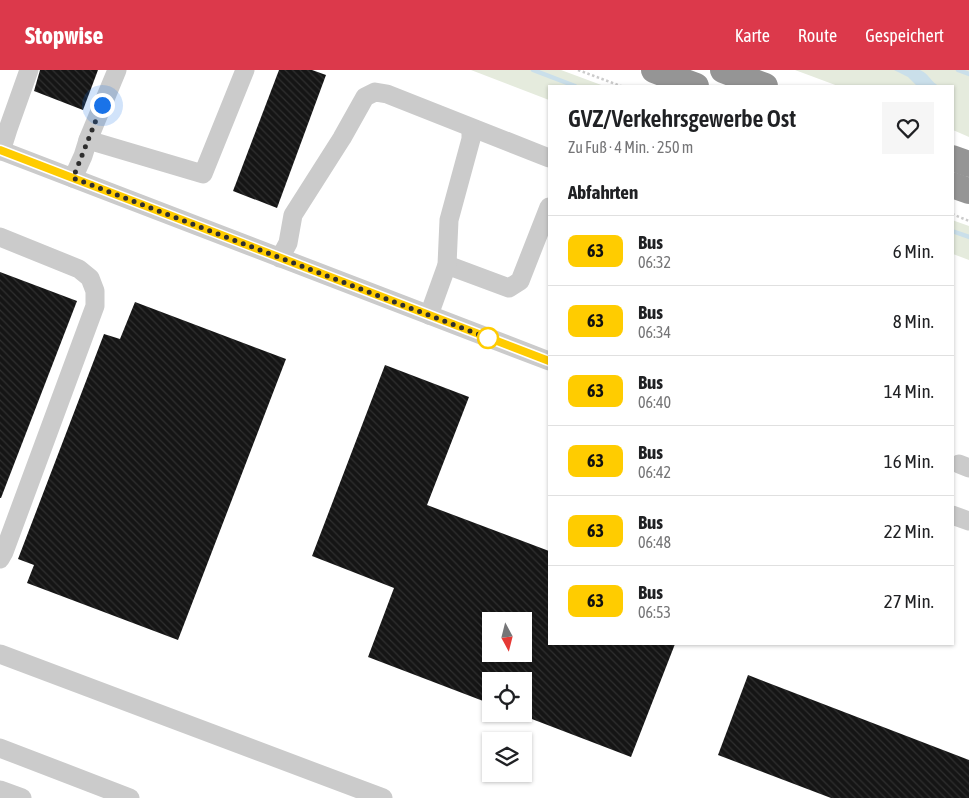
<!DOCTYPE html>
<html lang="de">
<meta charset="utf-8">
<style>
:root{--surface:#fff;--page:#f6f6f6;--text:#202124;--muted:#757577;--line:#e0e0e0;--accent:#dc394b}
body{margin:0;font-family:"Asap Condensed",sans-serif;background:var(--page);color:var(--text);height:100vh;display:flex;flex-direction:column;font-size:19px;white-space:nowrap}
*{box-sizing:border-box;margin:0}
p{font-size:16px;color:var(--muted)}
.icon{flex:none;width:28px;height:28px;fill:none;stroke:currentColor;stroke-width:2;stroke-linecap:round;stroke-linejoin:round}
.map{position:relative;flex:1;overflow:hidden}
.drawer{position:absolute;left:548px;top:15px;width:406px;height:560px;display:flex;flex-direction:column;background:var(--surface);border-radius:0px;box-shadow:0 1px 4px #0004}
.drawer>*{flex:none}
.badge{padding:0 10px;border-radius:8px;font-size:18px;line-height:32px}
.needle{width:32px;rotate:173deg}
.tools{position:absolute;left:482px;top:542px;display:grid;gap:10px}
.tools a{display:grid;place-items:center;width:50px;height:50px;border-radius:0px;background:var(--surface);box-shadow:0 1px 4px #0004;font-size:25px}
.you{position:absolute;width:25px;height:25px;margin:-12px;border:4px solid #fff;border-radius:50%;background:#1a73e8;box-shadow:0 0 0 8px #1a73e833}
.map>.badge{position:absolute;translate:-50% -50%;box-shadow:0 0 0 2px #fff}
h2{padding:0 20px;font-size:19px;line-height:45px}
.round{display:grid;place-items:center;flex:none;width:52px;height:52px;border-radius:0px;background:var(--page)}
.head{display:flex;align-items:center;justify-content:space-between;height:85px;padding:0 20px}
h1{font-size:24px;font-weight:600;line-height:38px}
ul{padding:0;list-style:none}
li{display:flex;align-items:center;gap:15px;height:70px;padding:0 20px;border-top:1px solid var(--line)}
li div{flex:1}
li b{display:block;font-size:19px}
li em{font-style:normal}
li .badge{min-width:55px;font-weight:700;text-align:center}
header{display:flex;align-items:center;gap:30px;box-sizing:border-box;height:70px;padding:0 25px;background:var(--accent);color:#fff}
header strong{font-size:24px}
nav{display:flex;gap:28px;margin-inline-start:auto;font-size:18px}
.map>svg:first-child{display:block}
</style>
<header>
<strong>Stopwise</strong>
<nav><a>Karte</a><a>Route</a><a>Gespeichert</a></nav>
</header>
<div class="map">
<svg width="969" height="728" viewBox="0 0 969 728">
<defs>
<pattern id="building-back-hatch" width="6" height="6" patternUnits="userSpaceOnUse" patternTransform="scale(1.25)"><rect width="6" height="6" fill="#151515"/><path d="M-1 5l2 2M0 0l6 6M5-1l2 2" fill="none" stroke="#2f2f2f"/></pattern>
</defs>
<rect width="100%" height="100%" fill="#fff"/>
<g fill="#e5ebdd">
<path d="M471,0h90l43,16h-55v14z"/>
<path d="M795,0h174v67l-16,-7 -1,-44h-114z"/>
<path d="M952,150l17,6v34l-16,-6z"/>
</g>
<path fill="#cadfea" d="M894,0c7,0 21,0 26,0 8,3 12,13 19,16h-22l-9,-9z"/>
<g fill="none" stroke-linecap="round" stroke-linejoin="round">
<g stroke="#cadfea" stroke-width="4.5">
<path d="M533,0l42,16"/>
<path d="M958,0l11,4"/>
<path d="M952,161l17,6"/>
</g>
</g>
<g fill="url(#building-back-hatch)" fill-rule="evenodd">
<path d="M40,0h58l-15,40 -49,-19z"/>
<path d="M279,0h33l14,5 -49,133 -44,-17z"/>
<path d="M0,202l77,29 -76,197h-1z"/>
<path d="M135,232l151,57 -108,281 -151,-57 7,-18 -16,-6 86,-225 16,5z"/>
<path d="M385,295l84,32 -42,108 122,46v93h126l-44,113 -107,-41v-35h-33v23l-123,-47 26,-69 -82,-32zM491,551h33v33h-33z"/>
<path d="M748,605l221,85v38h-138l-113,-43z"/>
</g>
<g fill="none" stroke-linecap="round" stroke-linejoin="round">
<g stroke="#cbcbcb" stroke-width="2.5" stroke-dasharray="2.5 2.5" stroke-linecap="butt">
<path d="M578,0l43,16"/>
<path d="M952,144l17,7"/>
</g>
<g stroke="#cbcbcb" stroke-width="19">
<path d="M88,70l29,-70"/>
<path d="M0,80l549,211"/>
<path d="M1,81l7,-22 21,-59"/>
<path d="M73,108l10,-22 5,-16 115,34 42,-104"/>
<path d="M0,167l79,32 11,9 5,13v15l-91,246 -4,7"/>
<path d="M280,188l8,-15 5,-28 49,-77 23,-41 10,-5 12,2 162,64"/>
<path d="M447,195l62,23 11,-7 29,-74"/>
<path d="M429,245l18,-50 2,-45 22,-81v-11"/>
<path d="M959,394l10,4"/>
<path d="M952,445l17,6"/>
<path d="M0,584l383,144"/>
<path d="M0,678l130,50"/>
<path d="M0,720l22,8"/>
</g>
<g stroke="#959595" stroke-width="26">
<path d="M654,0l42,16"/>
<path d="M723,0l42,16"/>
<path d="M952,88l17,6"/>
<path d="M952,115l17,6"/>
</g>
</g>
<g fill="none" stroke-linecap="round" stroke-linejoin="round">
<g stroke="#fff" stroke-width="11">
<path id="line" d="M0,80l549,211"/>
</g>
<use href="#line" stroke="#fc0" stroke-width="8"/>
<path stroke="#2e2e2e" stroke-width="5" stroke-dasharray="0 9" d="M102,35l-29,73 415,160"/>
</g>
<circle fill="#fff" stroke="#fc0" stroke-width="2.5" cx="488" cy="268" r="10"/>
</svg>
<div class="tools">
<a><svg class="needle" viewBox="-14 -14 28 28"><path d="M0-13l5 13h-10z" fill="#e53935"/><path d="M0 13l5-13h-10z" fill="#757577"/></svg></a>
<a><svg class="icon" aria-label="locate" viewBox="0 0 24 24"><circle cx="12" cy="12" r="6"/><path d="M12 2v4M12 18v4M2 12h4M18 12h4"/></svg></a>
<a><svg class="icon" aria-label="layers" viewBox="0 0 24 24"><path d="M12 4l9 5-9 5-9-5zM3 14l9 5 9-5"/></svg></a>
</div>
<div class="you" style="left:102px;top:35px"></div>
<section class="drawer">
<div class="head"><div><h1>GVZ/Verkehrsgewerbe Ost</h1><p>Zu Fuß · 4 Min. · 250 m</p></div><a class="round"><svg class="icon" aria-label="heart" viewBox="0 0 24 24"><path d="M12 20l-8-8c-3-5 5-10 8-4 3-6 11-1 8 4z"/></svg></a></div>
<h2>Abfahrten</h2>
<ul>
<li><span class="badge" style="background:#fc0;color:#111">63</span><div><b>Bus</b><p>06:32</p></div><em>6 Min.</em></li>
<li><span class="badge" style="background:#fc0;color:#111">63</span><div><b>Bus</b><p>06:34</p></div><em>8 Min.</em></li>
<li><span class="badge" style="background:#fc0;color:#111">63</span><div><b>Bus</b><p>06:40</p></div><em>14 Min.</em></li>
<li><span class="badge" style="background:#fc0;color:#111">63</span><div><b>Bus</b><p>06:42</p></div><em>16 Min.</em></li>
<li><span class="badge" style="background:#fc0;color:#111">63</span><div><b>Bus</b><p>06:48</p></div><em>22 Min.</em></li>
<li><span class="badge" style="background:#fc0;color:#111">63</span><div><b>Bus</b><p>06:53</p></div><em>27 Min.</em></li>
</ul>
</section>
</div>
